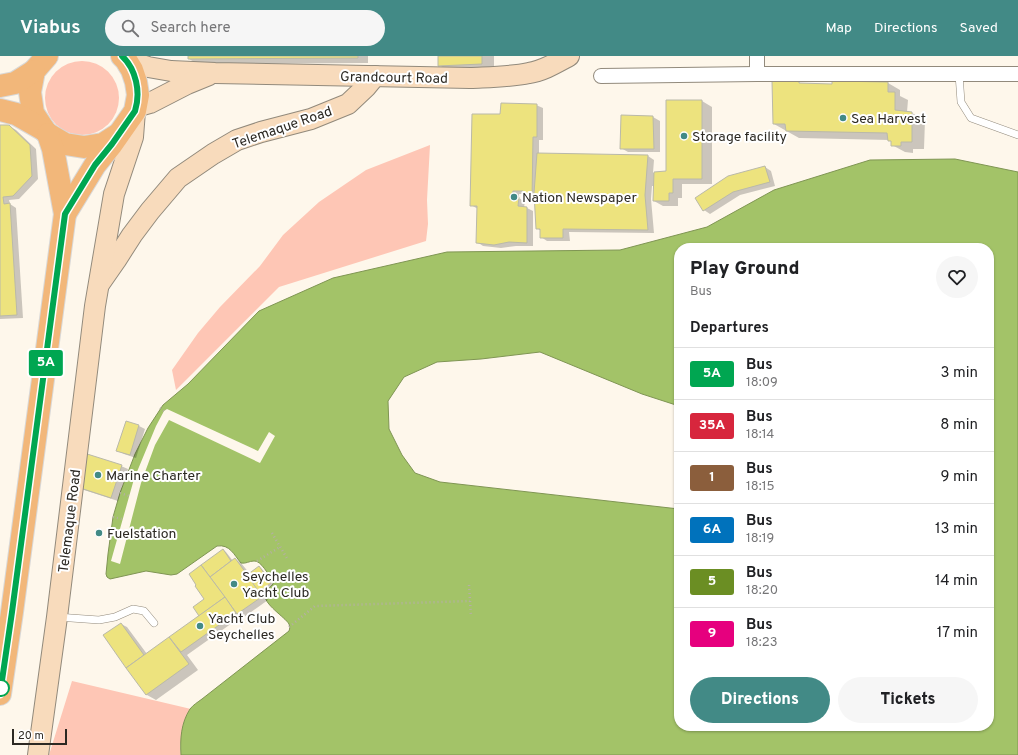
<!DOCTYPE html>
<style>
:root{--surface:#fff;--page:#f6f6f6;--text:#202124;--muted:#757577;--line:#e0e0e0;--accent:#428a86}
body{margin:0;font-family:Overpass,sans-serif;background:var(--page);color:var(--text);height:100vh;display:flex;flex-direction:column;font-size:15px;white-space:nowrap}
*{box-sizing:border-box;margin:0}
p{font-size:13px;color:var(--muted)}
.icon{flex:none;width:22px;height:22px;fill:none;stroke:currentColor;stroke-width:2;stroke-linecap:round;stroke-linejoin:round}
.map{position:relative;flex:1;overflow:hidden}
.side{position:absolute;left:674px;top:187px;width:320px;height:488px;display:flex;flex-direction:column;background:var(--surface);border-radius:16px;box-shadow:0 1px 3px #0004}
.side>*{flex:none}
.badge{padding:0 8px;border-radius:3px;font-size:14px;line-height:26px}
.scale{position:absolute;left:12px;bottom:10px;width:55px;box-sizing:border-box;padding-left:4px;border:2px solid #2c2923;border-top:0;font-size:11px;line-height:14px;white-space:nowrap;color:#2c2923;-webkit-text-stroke:3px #fff;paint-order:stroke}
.map>.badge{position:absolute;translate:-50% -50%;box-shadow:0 0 0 2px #fff}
h2{padding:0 16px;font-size:15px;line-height:36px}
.round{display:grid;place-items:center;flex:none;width:42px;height:42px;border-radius:21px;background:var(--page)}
.head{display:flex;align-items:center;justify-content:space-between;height:68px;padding:0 16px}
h1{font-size:19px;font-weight:800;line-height:30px}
.primary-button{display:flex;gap:8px;margin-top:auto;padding:8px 16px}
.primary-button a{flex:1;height:46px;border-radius:24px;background:var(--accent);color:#fff;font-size:16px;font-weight:800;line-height:46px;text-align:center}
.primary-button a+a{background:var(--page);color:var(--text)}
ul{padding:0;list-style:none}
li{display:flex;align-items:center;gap:12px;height:52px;padding:0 16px;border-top:1px solid var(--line)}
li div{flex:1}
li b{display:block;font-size:15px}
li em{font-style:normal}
li .badge{min-width:44px;font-weight:700;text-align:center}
header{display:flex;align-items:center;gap:24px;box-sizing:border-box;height:56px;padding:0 20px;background:var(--accent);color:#fff}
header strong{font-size:19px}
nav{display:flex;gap:22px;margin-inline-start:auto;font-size:14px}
.search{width:280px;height:36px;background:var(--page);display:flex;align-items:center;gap:10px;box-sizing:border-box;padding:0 14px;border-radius:22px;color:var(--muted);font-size:15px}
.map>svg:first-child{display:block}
</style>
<header>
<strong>Viabus</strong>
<div class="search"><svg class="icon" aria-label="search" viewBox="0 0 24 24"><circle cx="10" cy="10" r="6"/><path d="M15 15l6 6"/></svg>Search here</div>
<nav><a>Map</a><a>Directions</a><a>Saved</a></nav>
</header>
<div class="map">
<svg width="1018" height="699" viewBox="0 0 1018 699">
<rect width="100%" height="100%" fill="#fef7eb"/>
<g fill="#fec6b5">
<circle cx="82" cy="42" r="37"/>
<path d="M430,89l-3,55 1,24 -2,17 -147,46 -103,103 -4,-20 26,-37 22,-26 40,-41 23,-31 36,-33 47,-32z"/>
<path d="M72,625l119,28 -6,11 -5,26 1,9h-132z"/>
</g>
<path fill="#a3c368" stroke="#7f9553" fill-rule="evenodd" d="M955,103l63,13v583h-837c-1,-16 0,-32 9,-46 3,-4 8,-7 12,-10l87,-68c1,-3 1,-4 0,-7 -4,-7 -26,-20 -24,-30 1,-4 6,-7 8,-10v-3c-4,-5 -12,-21 -19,-20 -5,0 -8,3 -13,2 -7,-8 -11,-19 -24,-17l-40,28 -6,1 -25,-4 -36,8 -3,-2 -1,-3 2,-20 5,-37 7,-24 15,-39 13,-26 15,-23 25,-21 71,-73 74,-33 114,-26 173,-2 87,-23 67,-37 96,-30zM679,192h310v478h-310v-217l-239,-27 -25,-9 -13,-18 -13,-26 -1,-28 16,-24 33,-15 44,-3 59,-7 102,42 37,12z"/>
<path fill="#fef7eb" d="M167,353l91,42 11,-19 6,4 -15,27 -91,-43 -14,25 -14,38 -21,81 -9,-3 23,-82 22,-53 8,-15z"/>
<g fill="#0003" fill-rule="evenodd">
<path d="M189,0h179v7l-170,1 -9,-5z"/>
<path d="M439,0h55v15l-42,1 -13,-7z"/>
<path d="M798,26l4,2 31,1 55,-2 12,7v6l8,4 -1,12 5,1 13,7 -1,29h-11v4l-8,-1 -13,-7v-3l-3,-2 -90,-2 -25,-14z"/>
<path d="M667,45h35l10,6v77h-30v14h-4v8h-15l-9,-5v-15h-2l-1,13 3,34 -85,-1 1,9h-23l-6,-4v-6l-4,-3 -2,-25h-4l-6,-3 -1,-6h-5v4l6,4 -1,5 3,1 6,3v35h-17l-15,2 -18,-2 -6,-4 1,-33 -7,-4 30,-90 35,-10 7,3v32h-4v14l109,2 6,4 -1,13 14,-1z"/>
<path d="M622,60l31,1 7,4v31h-32l-7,-4z"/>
<path d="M0,70h9l7,4 20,19 2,30 -19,20 -10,1 1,4 6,4 7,110 -23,1z"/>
<path d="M765,111l6,4 4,15 -35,9 -30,19 -6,-4z"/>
<path d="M126,366l13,4 6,3 -9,29 -12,-4 -7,-4z"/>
<path d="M121,410l7,3 -10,32 -37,-12z"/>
<path d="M223,494l3,2 7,9 2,-2 6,4 9,11 9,-7 3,2 11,16 -10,7 5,8 -24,17 -2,-1 -55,39 11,15 -42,30 -9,-5 -43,-59 17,-12 6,3 20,27 54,-38 -7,-9 11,-8 -9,-13 2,-1 -8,-11zM206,513l8,11 -2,1 -8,-10z"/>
</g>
<g fill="#ede37e" stroke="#bab9a9">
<path d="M188,0h170v2l-170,1z"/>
<path d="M438,0h44v8l-44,2z"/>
<path d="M772,25h27v2l33,1v-3l56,1v10h7v18l17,2v30h-11v4h-10v-5h-3l-1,-8 -101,-2 -1,-7h-12z"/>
<path d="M666,44h36v79h-29v14h-4v8h-16l1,-29 12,-1z"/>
<path d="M501,47l36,1v33h-4l-1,63h-8l-1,-9h-10l-1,6h7l-1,9 9,1v36l-18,-1 -15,3 -18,-2 1,-37h-7l2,-92h28z"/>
<path d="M621,59l32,1 1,33h-34z"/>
<path d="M0,69h9l21,20 2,31 -19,20 -10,1 1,7 6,-1 7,112 -17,1z"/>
<path d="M537,97l111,2 -3,40 3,35 -85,-1v9h-23v-9h-4l-2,-36z"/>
<path d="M765,110l5,16 -37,10 -30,19 -8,-13 33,-22z"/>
<path d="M126,365l13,4 -9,30 -14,-4z"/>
<path d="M84,397l38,12 -11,33 -37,-12z"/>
<path d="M223,493l8,12 -21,16 -9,-12z"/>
<path d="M235,502l28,38 -26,18 -27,-37z"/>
<path d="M201,509l24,32 -26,19 -6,-9 11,-8 -9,-13 1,-1 -7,-11z"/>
<path d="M259,510l12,17 -12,9 -12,-17z"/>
<path d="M225,541l11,16 -55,39 -12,-15z"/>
<path d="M121,567l23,32 -18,13 -23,-33z"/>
<path d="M169,581l20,27 -43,31 -20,-27z"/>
</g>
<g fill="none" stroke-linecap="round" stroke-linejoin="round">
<g stroke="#928a7c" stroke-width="8">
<g id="lane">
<path d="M959,18l2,28 10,16 47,17"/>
<path d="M57,561l42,3 16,-3 18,-8 11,2 10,12"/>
</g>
</g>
<g stroke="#928a7c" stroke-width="16">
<g id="street">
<path d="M757,0v18h261"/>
<path d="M601,20l156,-2"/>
</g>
</g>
<g stroke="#928a7c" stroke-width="22">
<g id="secondary">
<path d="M126,4l22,7 23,4 44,2 255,5c19,-1 40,-1 59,-5 14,-2 27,-10 40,-17"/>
<path d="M136,51l14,-4 37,-19 22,-9"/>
<path d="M100,227l16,-23 16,-25 18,-24 28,-33 35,-24 24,-14 24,-8 50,-13 37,-15 18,-17 9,-11"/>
<path d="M38,699l19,-138 38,-311 19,-112 19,-57 2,-26"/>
</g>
</g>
<g stroke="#d9d8d7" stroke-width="24">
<g id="primary">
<path d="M47,0l-13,15 -4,21 3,21 12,18 3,3 17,10 19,3 19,-3 14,-9"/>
<path d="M0,30l15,-3 19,-12"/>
<path d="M0,54l16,4 28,16"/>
<path d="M65,158l30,-49 17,-21 23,-33 3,-16 -2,-13 -4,-12 -6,-10 -4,-4"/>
<path d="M0,638l12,-82 53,-398 -12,-65 -5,-15"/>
</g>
</g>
<g stroke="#b5afa5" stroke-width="2.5" stroke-dasharray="1 3" stroke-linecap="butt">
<path d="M160,352l4,3"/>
<path d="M127,420l7,3"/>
<path d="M120,437l9,3"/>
<path d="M113,461l9,2"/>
<path d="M272,477l16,27"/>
<path d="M257,505l23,-14"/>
<path d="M469,529l2,31"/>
<path d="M289,571l26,-21 155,-5"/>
</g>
<use href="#lane" stroke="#fff" stroke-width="7"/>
<use href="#street" stroke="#fff" stroke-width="14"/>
<use href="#secondary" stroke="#f8dbbc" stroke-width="20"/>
<use href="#primary" stroke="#f2b77a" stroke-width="22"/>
</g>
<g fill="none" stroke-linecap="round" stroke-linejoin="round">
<g stroke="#fff" stroke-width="9">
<path id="line" d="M0,638l12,-82 53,-398 30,-49 17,-21 23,-33c6,-19 1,-42 -13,-55"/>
</g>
<use href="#line" stroke="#00a651" stroke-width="6"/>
</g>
<g fill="#428a86" stroke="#fff" stroke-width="1.5">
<circle cx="843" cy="62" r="4"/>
<circle cx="684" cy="80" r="4"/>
<circle cx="514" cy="141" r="4"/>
<circle cx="98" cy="419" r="4"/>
<circle cx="99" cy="477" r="4"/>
<circle cx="234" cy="528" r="4"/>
<circle cx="200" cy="570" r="4"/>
</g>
<circle fill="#fff" stroke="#00a651" stroke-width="2" cx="1" cy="632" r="8"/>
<g text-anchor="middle" stroke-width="4" stroke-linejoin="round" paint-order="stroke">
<g font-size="14" fill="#2c2923" stroke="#fff">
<text transform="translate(394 21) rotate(1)" y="5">Grandcourt Road</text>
<text transform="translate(282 71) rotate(-19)" y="5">Telemaque Road</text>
<text transform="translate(69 465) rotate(-83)" y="5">Telemaque Road</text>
</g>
<g font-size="14" fill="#2c2923" stroke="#fff" text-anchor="start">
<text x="851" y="67">Sea Harvest</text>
<text x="692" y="85">Storage facility</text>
<text x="522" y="146">Nation Newspaper</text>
<text x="106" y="424">Marine Charter</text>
<text x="107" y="482">Fuelstation</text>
<text x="242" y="525">Seychelles<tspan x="242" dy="16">Yacht Club</tspan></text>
<text x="208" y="567">Yacht Club<tspan x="208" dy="16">Seychelles</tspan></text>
</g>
</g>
</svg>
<div class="scale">20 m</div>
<b class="badge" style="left:46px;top:307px;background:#00a651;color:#fff">5A</b>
<section class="side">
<div class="head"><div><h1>Play Ground</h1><p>Bus</p></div><a class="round"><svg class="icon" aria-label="heart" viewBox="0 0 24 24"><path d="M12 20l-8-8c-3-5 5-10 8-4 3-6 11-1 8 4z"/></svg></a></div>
<h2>Departures</h2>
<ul>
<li><span class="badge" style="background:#00a651;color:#fff">5A</span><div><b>Bus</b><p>18:09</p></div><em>3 min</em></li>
<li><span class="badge" style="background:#d7263d;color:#fff">35A</span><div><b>Bus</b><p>18:14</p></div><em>8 min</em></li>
<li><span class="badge" style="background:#8b5e3c;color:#fff">1</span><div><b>Bus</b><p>18:15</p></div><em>9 min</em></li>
<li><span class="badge" style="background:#0072bc;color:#fff">6A</span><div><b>Bus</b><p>18:19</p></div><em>13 min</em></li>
<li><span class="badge" style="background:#6b8e23;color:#fff">5</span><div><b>Bus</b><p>18:20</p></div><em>14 min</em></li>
<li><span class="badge" style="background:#e6007e;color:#fff">9</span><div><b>Bus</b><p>18:23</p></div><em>17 min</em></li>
</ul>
<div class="primary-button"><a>Directions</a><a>Tickets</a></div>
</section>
</div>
